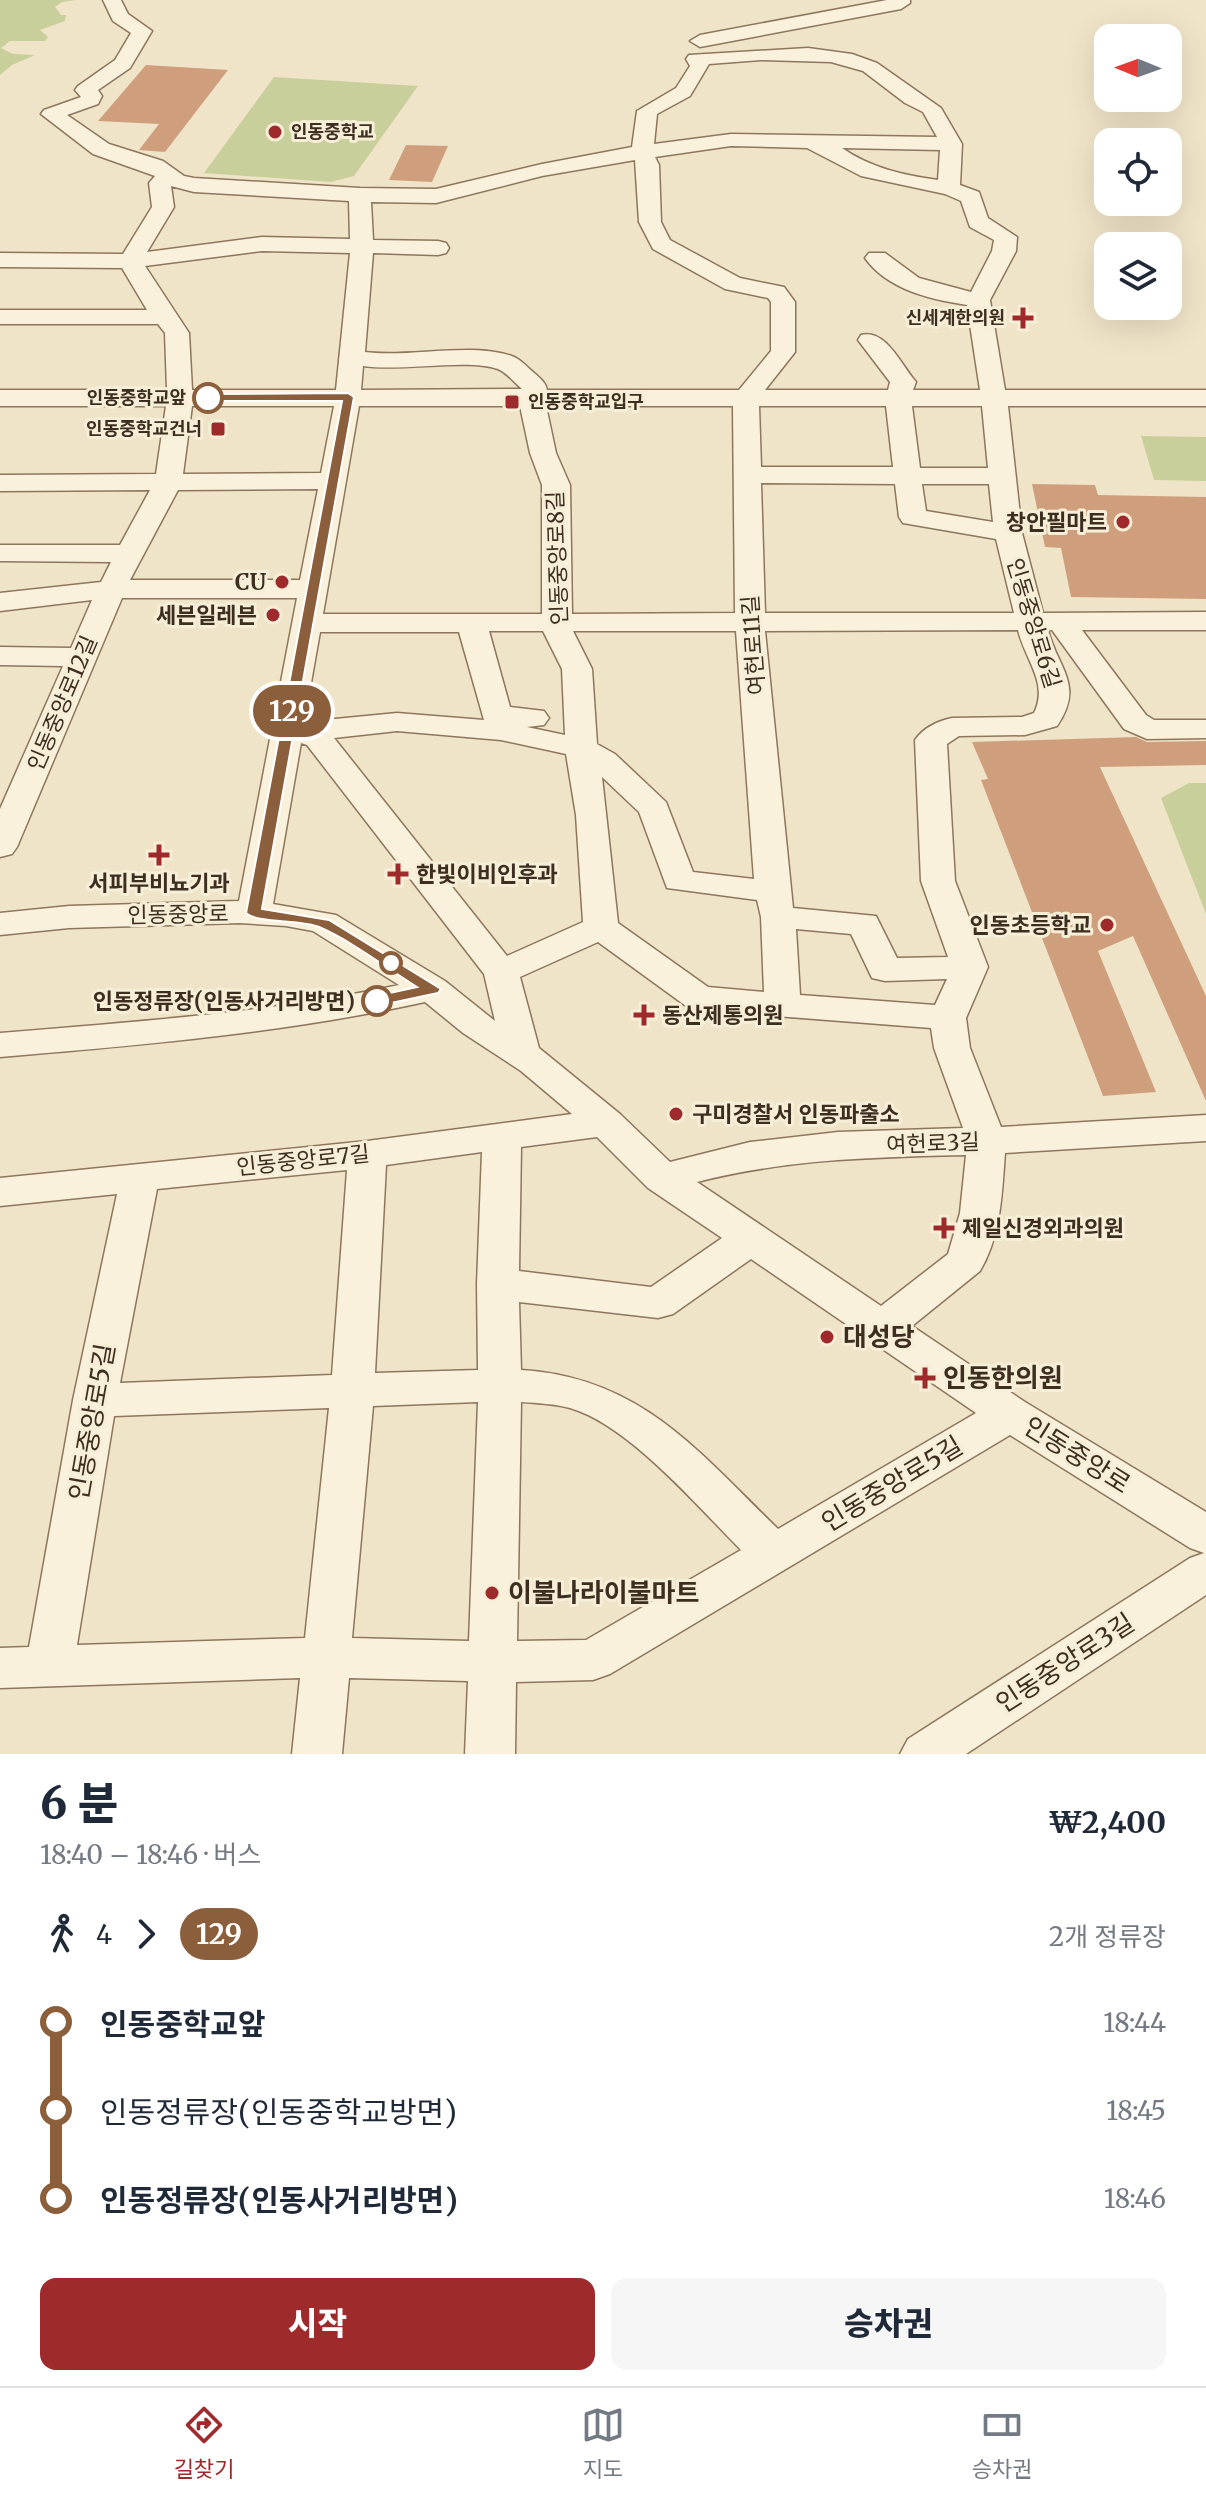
<!DOCTYPE html>
<html lang="ko">
<meta charset="utf-8">
<style>
:root{--surface:#fff;--page:#f6f6f7;--text:#1f2937;--muted:#747a83;--line:#e0e1e3;--accent:#9e2a2b}
body{margin:0;font-family:Merriweather,"Noto Sans KR",serif;background:var(--page);color:var(--text);height:100vh;display:flex;flex-direction:column;font-size:30px;white-space:nowrap}
*{box-sizing:border-box;margin:0}
p{font-size:26px;color:var(--muted)}
.icon{flex:none;width:44px;height:44px;fill:none;stroke:currentColor;stroke-width:2;stroke-linecap:round;stroke-linejoin:round}
.map{position:relative;height:1754px;overflow:hidden}
.side{display:flex;flex-direction:column;background:var(--surface);flex:1}
.side>*{flex:none}
.badge{padding:0 16px;border-radius:26px;font-size:28px;line-height:52px}
.needle{width:52px;rotate:271deg}
.buttons{position:absolute;left:1094px;top:24px;display:grid;gap:16px}
.buttons a{display:grid;place-items:center;width:88px;height:88px;border-radius:16px;background:var(--surface);box-shadow:0 8px 32px #0002;font-size:40px}
.map>.badge{position:absolute;translate:-50% -50%;box-shadow:0 0 0 4px #fff}
.legs{display:flex;align-items:center;gap:12px;height:88px;padding:0 40px;font-size:26px}
.legs p{margin-inline-start:auto}
.overview{display:flex;align-items:center;justify-content:space-between;height:136px;padding:0 40px}
h1{font-size:44px;font-weight:800;line-height:60px}
.cta{display:flex;gap:16px;margin-top:auto;padding:16px 40px}
.cta a{flex:1;height:92px;border-radius:16px;background:var(--accent);color:#fff;font-size:32px;font-weight:800;line-height:92px;text-align:center}
.cta a+a{background:var(--page);color:var(--text)}
ul{padding:0 40px;list-style:none}
li{display:flex;align-items:center;gap:28px;height:88px;font-size:30px}
li i{display:grid;place-items:center;width:12px;height:100%;margin:0 10px;background:currentColor}
li i::after{content:'';width:20px;height:20px;margin:-10px;border:6px solid;border-radius:50%;background:var(--surface)}
li p{margin-inline-start:auto}
li:first-child i{background:linear-gradient(#0000 50%,currentColor 0)}
li:last-child i{background:linear-gradient(currentColor 50%,#0000 0)}
.tabs{display:flex;justify-content:space-around;align-items:center;height:112px;border-top:2px solid var(--line);background:var(--surface);font-size:22px;color:var(--muted)}
.tabs a{display:grid;justify-items:center;gap:4px}
.tabs .selected{color:var(--accent)}
.map>svg:first-child{display:block}
</style>
<div class="map">
<svg width="1206" height="1754" viewBox="0 0 1206 1754">
<rect width="100%" height="100%" fill="#f0e4c8"/>
<g fill="#c9cf9b">
<path d="M0,0h76l-14,2 -7,5 6,8h5l-1,6 -25,9 8,7 -3,4h-35l-9,7 12,6 22,1 -23,10 -12,10z"/>
<path d="M274,77l144,9 -64,90 -23,6 -127,-9z"/>
<path d="M1141,436l65,1v44l-52,-1z"/>
<path d="M1189,783h17v131l-45,-116z"/>
</g>
<g fill="#cf9f7d">
<path d="M146,65l82,5 -63,82 -26,-2 20,-26 -61,-3z"/>
<path d="M406,145l42,1 -16,36 -43,-2z"/>
<path d="M1032,484l63,1 3,10 108,2v102l-135,-2 -10,-49 -16,-1z"/>
<path d="M1136,737l11,5 59,-1v24l-106,2 106,229v105l-73,-165 -35,15 58,141 -53,4 -122,-316 7,-1 -16,-37z"/>
</g>
<g fill="none" stroke-linecap="round" stroke-linejoin="round">
<g stroke="#8d765c" stroke-width="3">
<g id="minor">
<path d="M103,0h18l7,14 24,17 -22,37 -32,22 4,6 -4,8 -31,11 42,29 54,17 21,15 10,2 166,10 76,1 106,-25 90,-17 5,-36 39,-23 14,-22 -4,-7 3,-4 119,-7 44,6 25,9 64,45 21,36 -2,41 19,7 9,26 29,19 -1,14 -26,49 15,90h201v16h-198l14,127 21,80 163,-1v18h-124l64,85 8,5h52v18l-59,1 -23,-10 -72,-99h-4c10,39 37,55 9,96l-32,9 -66,1 -12,8 8,137 33,86 -22,51 4,30 31,79 205,-12v26l-201,12c-3,40 -4,83 -25,118l-68,55 113,76 181,110v83l-240,159h-66l8,-15 282,-181 14,-5 -14,-5 -180,-113 -400,239 -17,6 -77,2 -1,72h-50l3,-73 -119,-3 -7,76h-50l8,-76 -300,10v-40l29,-1 44,-247 44,-206 -117,12v-28l367,-37 205,-27 -51,-43 -58,-38 -38,-31c-140,31 -282,43 -425,55v-24c134,-11 268,-20 399,-48l-86,-54 -27,-5 -46,-3 -171,5 -69,7v-22l69,-7 170,-5 58,-303h-175l-105,249 -5,7 -12,3v-48l63,-143 -63,-1v-18l71,1 21,-48 -92,11v-18l101,-11 10,-20 -111,-1v-16h120l30,-55 -150,1v-16l156,-1 10,-68h-166v-16h167l-2,-57 -7,-9h-158v-14h147l-25,-42 -122,-1v-14l123,1 29,-47 -3,-24 6,-7 -62,-22 -52,-40 3,-4 37,-13 -6,-7 3,-4 37,-26 16,-27 -18,-12zM761,60l70,2 32,9 42,32 18,9 14,25 -206,-3 -77,10 3,-30 33,-18 19,-32zM731,146l76,2 54,28 84,18 16,7 9,26 24,13 -2,11 -21,41 -52,-14 -34,-25h-16l-4,5c23,32 65,41 102,47l13,85h-67l3,-8 -4,-5c-13,-17 -28,-48 -51,-42l-3,5 32,42 -2,8h-123l30,-38v-50l-11,-15 -44,-9 -70,-38 -9,-18 -2,-57 -4,-8zM842,148l98,2 -2,30c-35,-5 -67,-12 -96,-32zM635,160l4,62 14,27 72,40 43,9 3,4v49l-32,39h-192c-1,-7 -7,-12 -14,-18 -6,-5 -12,-12 -19,-15 -39,-16 -106,1 -149,-5l8,-99 65,2 8,-2 3,-5 -3,-5 -8,-2 -65,-1 -2,-38 65,1 106,-27zM171,186l23,6 155,9 1,38 -88,-2 -115,15 27,-45zM262,251l88,2 -14,137h-144l-3,-57 -44,-67zM363,366c38,6 105,-8 135,3 8,3 17,14 24,20l-161,1zM192,406h142l-13,67 -138,1zM359,406h161l10,47 12,32v129h-219zM546,406h187l2,207 -163,1 -2,-129 -14,-32zM759,406h127l7,61h-132zM912,406h70l6,62h-68zM761,483l134,1 4,33 4,6 93,16 18,74h-249zM922,484h67l4,38 -67,-11zM318,489l-18,91h-170l48,-90zM1018,630c7,30 31,53 16,83l-12,4 -70,1c-14,3 -29,10 -37,22l6,141 27,76 -51,1 -21,-42 -83,-8 -28,-277zM489,631h54l19,38 3,66 -38,-8 17,-2 5,-7 -5,-7 -34,-4zM573,631h163l18,248 -61,-7 -27,-70 -51,-48 -18,-10 -5,-75zM320,632h139l25,88 -87,-7 -93,9zM397,731l104,9 65,14 10,61 7,107 -76,34 -173,-218zM301,743l6,2 177,229 11,47 -50,-40 -109,-66 -63,-11zM602,777l37,35 28,76 90,12 4,17 3,75 -56,-5 -90,-64zM796,929l55,5 21,44 13,3 62,-2 -12,26 -135,-10zM598,942l88,64 13,4 232,18 3,20 29,80 -125,4 -88,10 -80,20 -50,-48 -81,-66 -19,-71zM597,1137l51,51 74,50 -71,49 -132,-16 2,-124zM482,1152l-5,132 1,86 -103,3 11,-208zM966,1155l-6,58 -12,41 -67,52 -184,-124c89,-23 178,-25 269,-27zM347,1170l-15,205 -212,8 37,-194zM751,1259l225,154 -198,116c-80,-78 -138,-152 -257,-159l-2,-68 139,16 15,-4zM478,1402l-9,239 -117,-3 21,-232zM521,1402c16,1 34,2 49,6 59,17 128,99 171,142l-155,90 -69,1zM329,1408l-24,230 -228,7 37,-229z"/>
<path d="M887,0h23v3l-9,6 -201,38 -10,-6 10,-6z"/>
</g>
</g>
<use href="#minor" fill="#faf1dc" fill-rule="evenodd"/>
</g>
<path fill="#8b5e3c" stroke="#fff" stroke-width="2" d="M348,393l6,4 -92,512 67,11 112,69 -3,4 -61,13 -8,-5 2,-4 46,-10c-29,-18 -67,-47 -98,-60 -19,-8 -61,-3 -73,-14l96,-512h-134l-6,-3 6,-4z"/>
<g fill="#9e2a2b" stroke="#f7eed8" stroke-width="3">
<circle cx="275" cy="132" r="8"/>
<path d="M1019 306h8v8h8v8h-8v8h-8v-8h-8v-8h8z"/>
<rect x="504" y="394" width="16" height="16" rx="4"/>
<rect x="210" y="421" width="16" height="16" rx="4"/>
<circle cx="1123" cy="522" r="8"/>
<circle cx="282" cy="582" r="8"/>
<circle cx="273" cy="615" r="8"/>
<path d="M155 843h8v8h8v8h-8v8h-8v-8h-8v-8h8z"/>
<path d="M394 862h8v8h8v8h-8v8h-8v-8h-8v-8h8z"/>
<circle cx="1107" cy="925" r="8"/>
<path d="M640 1003h8v8h8v8h-8v8h-8v-8h-8v-8h8z"/>
<circle cx="676" cy="1114" r="8"/>
<path d="M940 1216h8v8h8v8h-8v8h-8v-8h-8v-8h8z"/>
<circle cx="827" cy="1337" r="8"/>
<path d="M921 1366h8v8h8v8h-8v8h-8v-8h-8v-8h8z"/>
<circle cx="492" cy="1593" r="8"/>
</g>
<g fill="#fff" stroke="#8b5e3c" stroke-width="4">
<circle cx="208" cy="398" r="14"/>
<circle cx="391" cy="963" r="10"/>
<circle cx="377" cy="1001" r="14"/>
</g>
<g text-anchor="middle" stroke-width="6" stroke-linejoin="round" paint-order="stroke">
<g font-size="18" font-weight="bold" fill="#3d2e20" stroke="#f7eed8" text-anchor="start">
<text x="291" y="138">인동중학교</text>
<text x="1005" y="324" text-anchor="end">신세계한의원</text>
<text x="528" y="408">인동중학교입구</text>
<text x="202" y="435" text-anchor="end">인동중학교건너</text>
</g>
<g font-size="18" font-weight="bold" fill="#3d2e20" stroke="#f7eed8" text-anchor="end">
<text x="186" y="404">인동중학교앞</text>
</g>
<g font-size="22" font-weight="bold" fill="#3d2e20" stroke="#f7eed8" text-anchor="end">
<text x="1107" y="530">창안필마트</text>
<text x="266" y="590">CU</text>
<text x="257" y="623">세븐일레븐</text>
<text x="416" y="882" text-anchor="start">한빛이비인후과</text>
<text x="159" y="891" text-anchor="middle">서피부비뇨기과</text>
<text x="1091" y="933">인동초등학교</text>
<text x="662" y="1023" text-anchor="start">동산제통의원</text>
<text x="692" y="1122" text-anchor="start">구미경찰서 인동파출소</text>
<text x="962" y="1236" text-anchor="start">제일신경외과의원</text>
</g>
<g font-size="22" fill="#3d2e20" stroke="#f7eed8">
<text transform="translate(557 558) rotate(-92)" y="8">인동중앙로8길</text>
<text transform="translate(1034 623) rotate(73)" y="8">인동중앙로6길</text>
<text transform="translate(753 645) rotate(-94)" y="8">여헌로11길</text>
<text transform="translate(62 703) rotate(-67)" y="8">인동중앙로12길</text>
<text transform="translate(178 914) rotate(-1)" y="8">인동중앙로</text>
<text transform="translate(933 1143) rotate(-2)" y="8">여헌로3길</text>
<text transform="translate(303 1160) rotate(-6)" y="8">인동중앙로7길</text>
</g>
<g font-size="22" font-weight="bold" fill="#3d2e20" stroke="#f7eed8" text-anchor="end">
<text x="355" y="1009">인동정류장(인동사거리방면)</text>
</g>
<g font-size="26" font-weight="bold" fill="#3d2e20" stroke="#f7eed8" text-anchor="start">
<text x="843" y="1346">대성당</text>
<text x="943" y="1387">인동한의원</text>
<text x="508" y="1602">이불나라이불마트</text>
</g>
<g font-size="26" fill="#3d2e20" stroke="#f7eed8">
<text transform="translate(92 1422) rotate(-80)" y="9">인동중앙로5길</text>
<text transform="translate(1077 1455) rotate(32)" y="9">인동중앙로</text>
<text transform="translate(892 1484) rotate(-31)" y="9">인동중앙로5길</text>
<text transform="translate(1065 1663) rotate(-33)" y="9">인동중앙로3길</text>
</g>
</g>
</svg>
<div class="buttons">
<a><svg class="needle" viewBox="-14 -14 28 28"><path d="M0-13l5 13h-10z" fill="#e53935"/><path d="M0 13l5-13h-10z" fill="#747a83"/></svg></a>
<a><svg class="icon" aria-label="locate" viewBox="0 0 24 24"><circle cx="12" cy="12" r="6"/><path d="M12 2v4M12 18v4M2 12h4M18 12h4"/></svg></a>
<a><svg class="icon" aria-label="layers" viewBox="0 0 24 24"><path d="M12 4l9 5-9 5-9-5zM3 14l9 5 9-5"/></svg></a>
</div>
<b class="badge" style="left:292px;top:711px;background:#8b5e3c;color:#fff">129</b>
</div>
<section class="side">
<div class="overview"><div><h1>6 분</h1><p>18:40 – 18:46 · 버스</p></div><b>₩2,400</b></div>
<div class="legs"><svg class="icon" aria-label="walk" viewBox="0 0 24 24"><circle cx="13" cy="4" r="2"/><path d="M13 8l-2 6 4 7M11 14l-3 7M7 12l3-4h3l4 4"/></svg>4<svg class="icon" aria-label="forward" viewBox="0 0 24 24"><path d="M9 5l7 7-7 7"/></svg><b class="badge" style="background:#8b5e3c;color:#fff">129</b><p>2개 정류장</p></div>
<ul>
<li><i style="color:#8b5e3c"></i><b>인동중학교앞</b><p>18:44</p></li>
<li><i style="color:#8b5e3c"></i><span>인동정류장(인동중학교방면)</span><p>18:45</p></li>
<li><i style="color:#8b5e3c"></i><b>인동정류장(인동사거리방면)</b><p>18:46</p></li>
</ul>
<div class="cta"><a>시작</a><a>승차권</a></div>
</section>
<nav class="tabs">
<a class="selected"><svg class="icon" aria-label="directions" viewBox="0 0 24 24"><path d="M12 3l9 9-9 9-9-9zM9 14v-3h6M13 9l2 2-2 2"/></svg>길찾기</a>
<a><svg class="icon" aria-label="map" viewBox="0 0 24 24"><path d="M3 6l6-2 6 2 6-2v14l-6 2-6-2-6 2zM9 4v14M15 6v14"/></svg>지도</a>
<a><svg class="icon" aria-label="tickets" viewBox="0 0 24 24"><path d="M3 7h18v10H3zM15 7v10"/></svg>승차권</a>
</nav>
